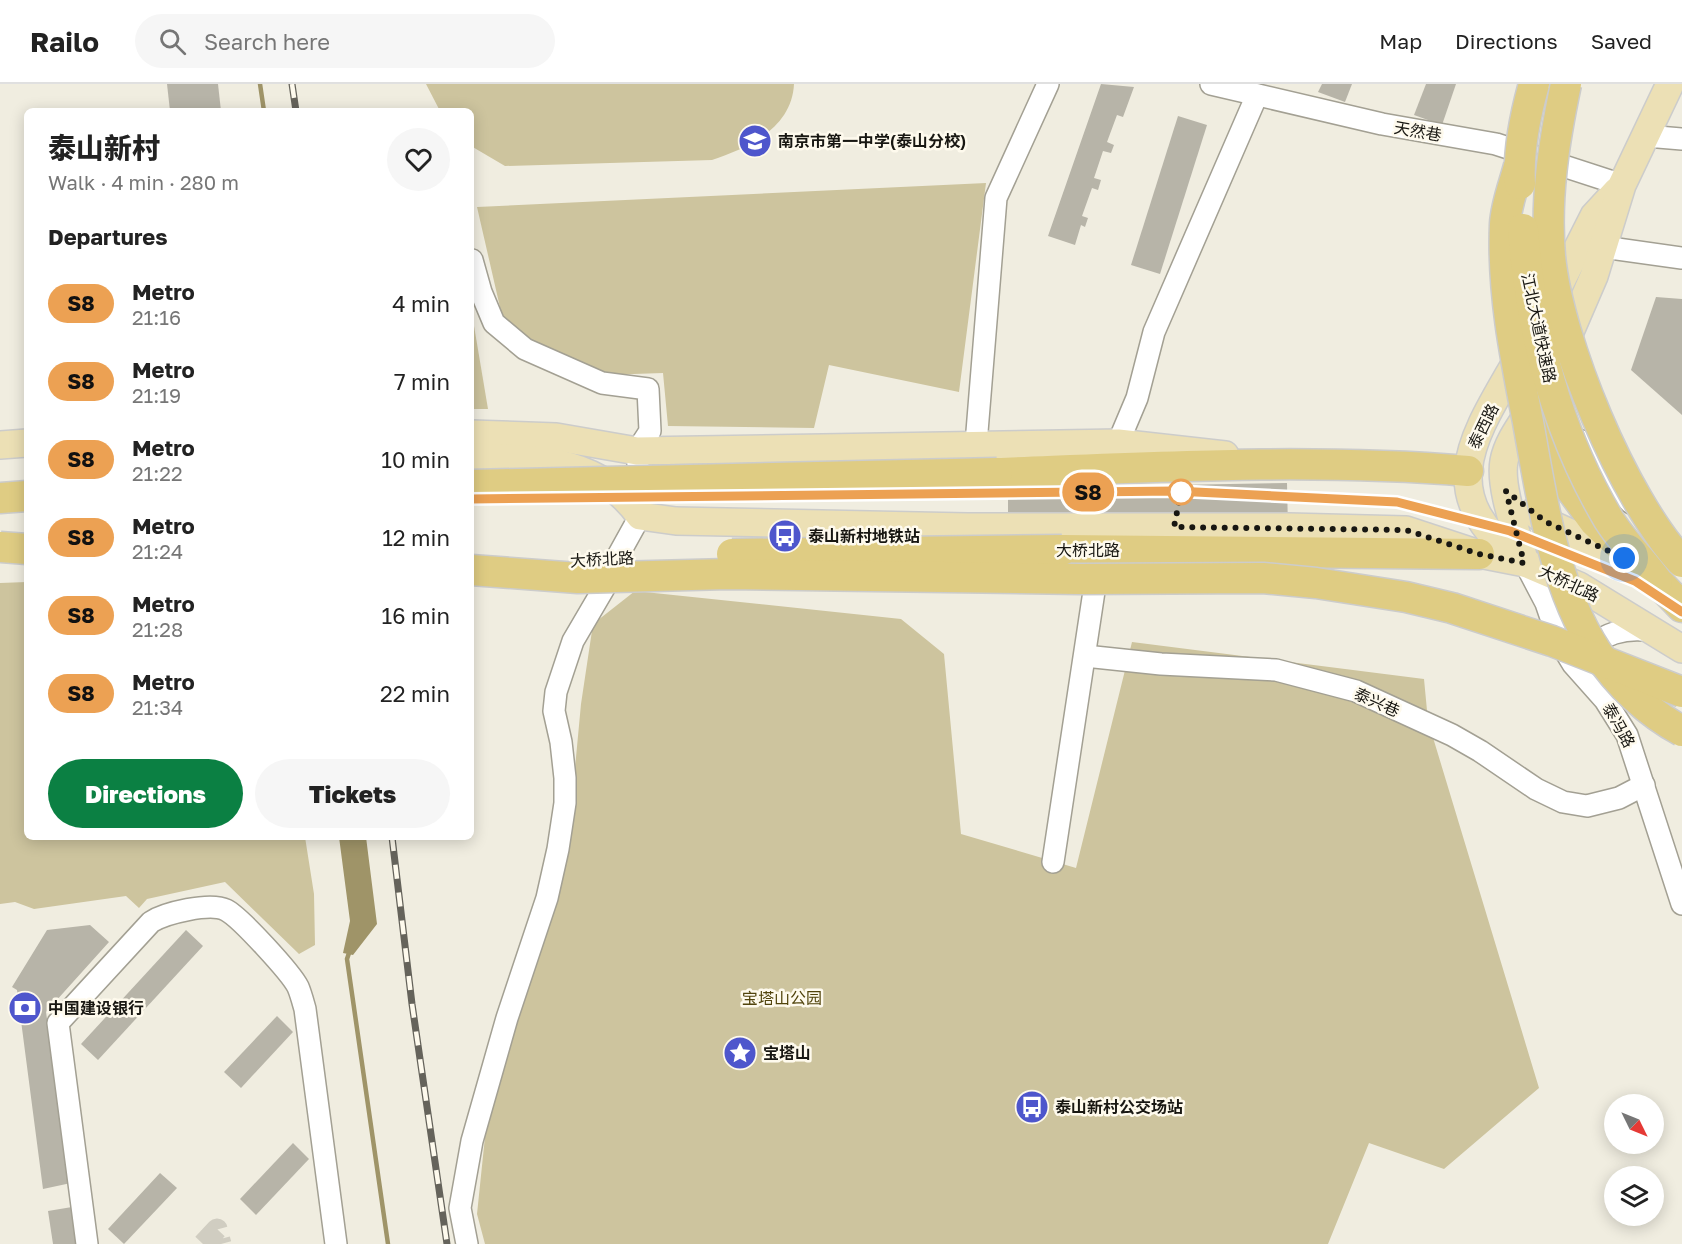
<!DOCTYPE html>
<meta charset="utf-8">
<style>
:root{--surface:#fff;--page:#f6f6f6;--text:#222;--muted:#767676;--line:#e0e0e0;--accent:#0b8043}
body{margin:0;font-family:"Golos Text","Noto Sans SC",sans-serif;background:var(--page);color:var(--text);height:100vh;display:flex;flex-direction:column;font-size:22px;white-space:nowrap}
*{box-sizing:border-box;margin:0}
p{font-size:20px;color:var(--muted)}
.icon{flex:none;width:33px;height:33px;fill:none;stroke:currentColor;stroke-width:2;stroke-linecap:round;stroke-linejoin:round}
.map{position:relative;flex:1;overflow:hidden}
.panel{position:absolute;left:24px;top:24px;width:450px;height:732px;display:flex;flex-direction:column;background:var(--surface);border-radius:9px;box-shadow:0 3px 15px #0003}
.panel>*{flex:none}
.badge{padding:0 12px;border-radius:20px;font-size:21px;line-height:39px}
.needle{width:39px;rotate:133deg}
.tools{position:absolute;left:1604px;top:1010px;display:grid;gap:12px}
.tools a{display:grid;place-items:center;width:60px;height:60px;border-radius:50%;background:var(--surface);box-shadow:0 3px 15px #0003;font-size:30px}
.you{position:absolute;width:30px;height:30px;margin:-15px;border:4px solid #fff;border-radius:50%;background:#1a73e8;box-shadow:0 0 0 9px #1a73e833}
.map>.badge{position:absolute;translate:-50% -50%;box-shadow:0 0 0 3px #fff}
h2{padding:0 24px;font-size:22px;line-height:54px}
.round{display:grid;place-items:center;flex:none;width:63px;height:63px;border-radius:32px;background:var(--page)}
.overview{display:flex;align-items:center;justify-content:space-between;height:102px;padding:0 24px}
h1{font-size:28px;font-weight:800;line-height:45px}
.button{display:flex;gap:12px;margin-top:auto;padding:12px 24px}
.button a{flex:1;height:69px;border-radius:36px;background:var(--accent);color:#fff;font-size:24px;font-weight:800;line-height:69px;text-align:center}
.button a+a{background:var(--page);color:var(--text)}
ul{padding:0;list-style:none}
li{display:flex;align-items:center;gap:18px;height:78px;padding:0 24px}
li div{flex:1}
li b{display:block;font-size:22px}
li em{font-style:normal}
li .badge{min-width:66px;font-weight:700;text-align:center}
header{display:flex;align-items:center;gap:36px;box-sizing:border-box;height:84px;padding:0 30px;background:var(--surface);border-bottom:2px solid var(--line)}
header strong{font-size:28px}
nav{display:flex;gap:33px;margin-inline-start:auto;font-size:21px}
.search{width:420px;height:54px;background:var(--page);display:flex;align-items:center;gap:15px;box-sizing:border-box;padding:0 21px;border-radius:33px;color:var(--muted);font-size:22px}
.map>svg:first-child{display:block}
</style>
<header>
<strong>Railo</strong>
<div class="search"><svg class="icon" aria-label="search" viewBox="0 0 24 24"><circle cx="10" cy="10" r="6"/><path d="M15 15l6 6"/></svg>Search here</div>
<nav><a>Map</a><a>Directions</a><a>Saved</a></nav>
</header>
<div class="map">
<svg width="1682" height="1160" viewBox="0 0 1682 1160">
<rect width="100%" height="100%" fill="#f0ede0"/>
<g fill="#cdc49e">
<path d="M426,0h368c-2,44 -46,64 -82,76l-207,6 -34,-20v-35h-31z"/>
<path d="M986,99l-27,209 -130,-27 -15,63 -146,-2 -5,-53 -59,2 -79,-37 -23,-22 -25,-109z"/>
<path d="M471,224l17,101h-17z"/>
<path d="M27,498v255h278l9,57 1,51 -16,9 -74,-72 -78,17 -8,9 -13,-12 -92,13 -19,-7 -15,2v-321z"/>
<path d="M635,507l266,28 43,35 17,180 115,34 56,-226 292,37 4,42 111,367 -95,81 -75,-26 -41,101h-843l-8,-30 11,-106 69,-208 18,-132 6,-64 12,-80z"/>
</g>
<path fill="#9f9468" d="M339,753h27l11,87 -24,31 -10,-2 7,-32z"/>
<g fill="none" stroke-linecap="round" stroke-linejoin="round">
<g stroke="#9f9468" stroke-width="4.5">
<path d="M260,0l4,27"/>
<path d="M350,866l-3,9 41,285"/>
</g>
</g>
<g fill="#b7b4a8">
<path d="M167,0h51l3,27h-51z"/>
<path d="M1101,0l33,3 -11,30 -6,-2 -10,27 7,3 -3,8 -8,-2 -9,27 7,2 -3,10 -6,-2 -10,28 6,2 -3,9 -4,-2 -6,20 -27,-9z"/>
<path d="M1322,0h30l-7,18 -27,-10z"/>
<path d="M1426,0h30l-14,41 -28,-10z"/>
<path d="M1178,32l29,9 -47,149 -29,-9z"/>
<path d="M1656,213l26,2v116l-51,-45z"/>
<path d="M1287,399l1,46 -280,4v-45z"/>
<path d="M90,841l19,17 -63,70 25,171 -28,6 -26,-199 -5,-3 35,-57z"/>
<path d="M186,846l17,16 -105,114 -17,-16z"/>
<path d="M277,932l16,16 -52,56 -17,-16z"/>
<path d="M293,1059l16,16 -53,56 -16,-16z"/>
<path d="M160,1089l17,15 -53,56 -16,-15z"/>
<path d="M72,1123l6,37h-25l-5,-33z"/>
</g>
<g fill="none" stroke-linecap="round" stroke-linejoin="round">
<path stroke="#d0cdc1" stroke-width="21" stroke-dasharray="21 10" stroke-linecap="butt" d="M203,1160l14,-15 4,15"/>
<g stroke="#a3a093" stroke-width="24">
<g id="minor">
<path d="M1211,0l171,40 114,20 126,41"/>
<path d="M1646,52l36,3"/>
<path d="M1603,163l79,11"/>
<path d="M472,176l9,32 13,31 31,26 77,34 46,6 2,42 -13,20 1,13"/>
<path d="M1582,357l22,34 27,28"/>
<path d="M1118,359l19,-45 17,-66 103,-237"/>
<path d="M976,360l20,-246 52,-114"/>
<path d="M1525,479l21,40 13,38 14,23 32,36 22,35 55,169"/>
<path d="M1085,572l76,8 115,6 80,21 96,44 28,16 56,38 27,13 24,4 32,-8 25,-13"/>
<path d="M1587,573c9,-25 42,-30 65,-26"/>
<path d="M1053,778l45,-297"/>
<path d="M87,1160l-29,-221 93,-101c14,-9 59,-20 75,-12 14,7 65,63 72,77 3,7 5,15 7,22l31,235"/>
<path d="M467,1160l-7,-36 12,-67 35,-123 40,-120 11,-49 7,-46v-25l-4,-36 -7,-31 2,-19 17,-51 34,-58 7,-20 26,-47 -1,-15"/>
</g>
</g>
<g stroke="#cccccb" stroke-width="30">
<g id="major">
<path d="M1551,217l43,-85 23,-25"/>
<path d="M1563,264l31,-72 28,-91 48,-101"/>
<path d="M471,350l85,3 81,14 481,-8 107,12"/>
<path d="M0,361l27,-2"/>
<path d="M471,373c65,2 127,0 169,59l36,5 291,6h322l117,3 73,24 46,9 54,23 103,63"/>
<path d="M1533,428l13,10 84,38"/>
<path d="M1521,476c-95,-68 -42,-131 2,-210"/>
<path d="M1525,479c-7,-27 -26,-75 -21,-102 4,-21 20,-40 31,-58"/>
</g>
</g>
<g stroke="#cccccb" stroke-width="33">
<g id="highway">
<path d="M1542,308l17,81 36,49 23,22"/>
<path d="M997,389c157,-6 314,-15 471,-2"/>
<path d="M0,414l27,-2"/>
<path d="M1062,466l417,4"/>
<path d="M1657,497l25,26"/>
</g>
</g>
<use href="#minor" stroke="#fff" stroke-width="21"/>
<use href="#major" stroke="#ece0b5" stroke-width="27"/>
<use href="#highway" stroke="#dfcc83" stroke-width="30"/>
<g stroke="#65635b" stroke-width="7">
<g id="rail">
<path d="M292,0l4,27"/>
<path d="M392,753l20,167 35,240"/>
</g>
</g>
<use href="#rail" stroke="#fefaed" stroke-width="4.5" stroke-dasharray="14" stroke-linecap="butt"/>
<g stroke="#cccccb" stroke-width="33" stroke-linecap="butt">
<g id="highway-bridge">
<path d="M1566,0c-12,57 -21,114 -16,172 8,85 73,243 132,306"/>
<path d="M1519,82c-5,19 -13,39 -14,58 -3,67 10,132 23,198 14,77 25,162 68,229 22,33 51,61 86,80"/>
<path d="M1520,100c-2,-33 5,-68 14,-100"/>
<path d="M1523,145c8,103 33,202 86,291 14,22 33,41 48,61"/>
<path d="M471,401l526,-12"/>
<path d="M0,463l27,2"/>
<path d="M732,470l330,-4"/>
<path d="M471,486l107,8 150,-4 352,5 183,-1 53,5 90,14 46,11 100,33 130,51"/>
</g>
</g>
<use href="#highway-bridge" stroke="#dfcc83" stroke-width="30"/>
</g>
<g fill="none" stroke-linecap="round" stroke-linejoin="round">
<g stroke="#fff" stroke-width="14">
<path id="line" d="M471,415l704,-8 222,11 113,29 125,50 47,31"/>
</g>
<use href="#line" stroke="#eca153" stroke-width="9"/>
<path stroke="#181712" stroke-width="6" stroke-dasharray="0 10.8" d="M1181,408l-7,35 232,3 73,24 45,9 -18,-72 40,31 78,36"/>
</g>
<defs>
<g id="school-disc" transform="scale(1.725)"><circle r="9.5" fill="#4e56cc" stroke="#fefaed"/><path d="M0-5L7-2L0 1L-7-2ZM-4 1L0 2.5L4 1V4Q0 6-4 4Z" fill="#fff"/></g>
<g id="bus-disc" transform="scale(1.725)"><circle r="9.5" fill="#4e56cc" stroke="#fefaed"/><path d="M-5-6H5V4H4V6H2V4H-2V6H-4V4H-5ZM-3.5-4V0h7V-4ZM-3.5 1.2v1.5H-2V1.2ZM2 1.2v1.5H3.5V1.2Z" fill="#fff"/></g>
<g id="bank-disc" transform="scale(1.725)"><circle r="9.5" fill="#4e56cc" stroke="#fefaed"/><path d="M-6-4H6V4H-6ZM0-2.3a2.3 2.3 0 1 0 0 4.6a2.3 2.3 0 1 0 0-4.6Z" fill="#fff"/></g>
<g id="sight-disc" transform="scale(1.725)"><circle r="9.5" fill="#4e56cc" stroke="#fefaed"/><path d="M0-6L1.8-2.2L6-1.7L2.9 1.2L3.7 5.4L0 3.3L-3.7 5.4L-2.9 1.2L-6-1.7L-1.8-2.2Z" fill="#fff"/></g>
</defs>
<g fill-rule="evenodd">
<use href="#school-disc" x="755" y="57"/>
<use href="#bus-disc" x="785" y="452"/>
<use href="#bank-disc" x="25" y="924"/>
<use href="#sight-disc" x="740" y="969"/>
<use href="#bus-disc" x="1032" y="1023"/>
</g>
<circle fill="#fff" stroke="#eca153" stroke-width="3" cx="1181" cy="408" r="12"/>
<g text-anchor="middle" stroke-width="5" stroke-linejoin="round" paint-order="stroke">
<g font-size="16" fill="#181712" stroke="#fefaed">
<text transform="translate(1418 47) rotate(10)" y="6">天然巷</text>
<text transform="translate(1539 244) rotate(78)" y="6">江北大道快速路</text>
<text transform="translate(1483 342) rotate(-64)" y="6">泰西路</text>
<text x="1088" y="472">大桥北路</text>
<text transform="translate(602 475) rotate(-3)" y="6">大桥北路</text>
<text transform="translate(1569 499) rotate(25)" y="6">大桥北路</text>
<text transform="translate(1377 618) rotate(24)" y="6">泰兴巷</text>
<text transform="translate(1619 641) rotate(61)" y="6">泰冯路</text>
</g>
<g font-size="16" font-weight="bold" fill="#181712" stroke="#fefaed" text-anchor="start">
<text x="778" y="63">南京市第一中学(泰山分校)</text>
<text x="808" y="458">泰山新村地铁站</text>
<text x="48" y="930">中国建设银行</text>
<text x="763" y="975">宝塔山</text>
<text x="1055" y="1029">泰山新村公交场站</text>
</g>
<g font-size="16" fill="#51440c" stroke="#fefaed">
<text x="782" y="920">宝塔山公园</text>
</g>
</g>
</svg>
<div class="tools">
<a><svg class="needle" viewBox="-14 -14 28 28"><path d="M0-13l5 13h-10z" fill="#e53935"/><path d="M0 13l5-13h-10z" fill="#767676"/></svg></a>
<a><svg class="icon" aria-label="layers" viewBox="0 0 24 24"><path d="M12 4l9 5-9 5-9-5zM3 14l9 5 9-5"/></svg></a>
</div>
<div class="you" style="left:1624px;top:474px"></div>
<b class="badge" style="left:1088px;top:408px;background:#eca153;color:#111">S8</b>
<section class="panel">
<div class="overview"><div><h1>泰山新村</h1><p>Walk · 4 min · 280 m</p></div><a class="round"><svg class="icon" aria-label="heart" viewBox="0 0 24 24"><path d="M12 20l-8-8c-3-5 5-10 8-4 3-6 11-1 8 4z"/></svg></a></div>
<h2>Departures</h2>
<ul>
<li><span class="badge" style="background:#eca153;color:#111">S8</span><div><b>Metro</b><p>21:16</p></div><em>4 min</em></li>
<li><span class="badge" style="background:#eca153;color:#111">S8</span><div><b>Metro</b><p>21:19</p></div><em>7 min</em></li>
<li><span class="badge" style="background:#eca153;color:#111">S8</span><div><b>Metro</b><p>21:22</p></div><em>10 min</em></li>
<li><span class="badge" style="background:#eca153;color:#111">S8</span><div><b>Metro</b><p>21:24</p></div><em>12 min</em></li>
<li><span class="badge" style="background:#eca153;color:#111">S8</span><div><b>Metro</b><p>21:28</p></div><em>16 min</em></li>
<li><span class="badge" style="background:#eca153;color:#111">S8</span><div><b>Metro</b><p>21:34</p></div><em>22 min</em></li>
</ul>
<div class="button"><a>Directions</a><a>Tickets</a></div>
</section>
</div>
